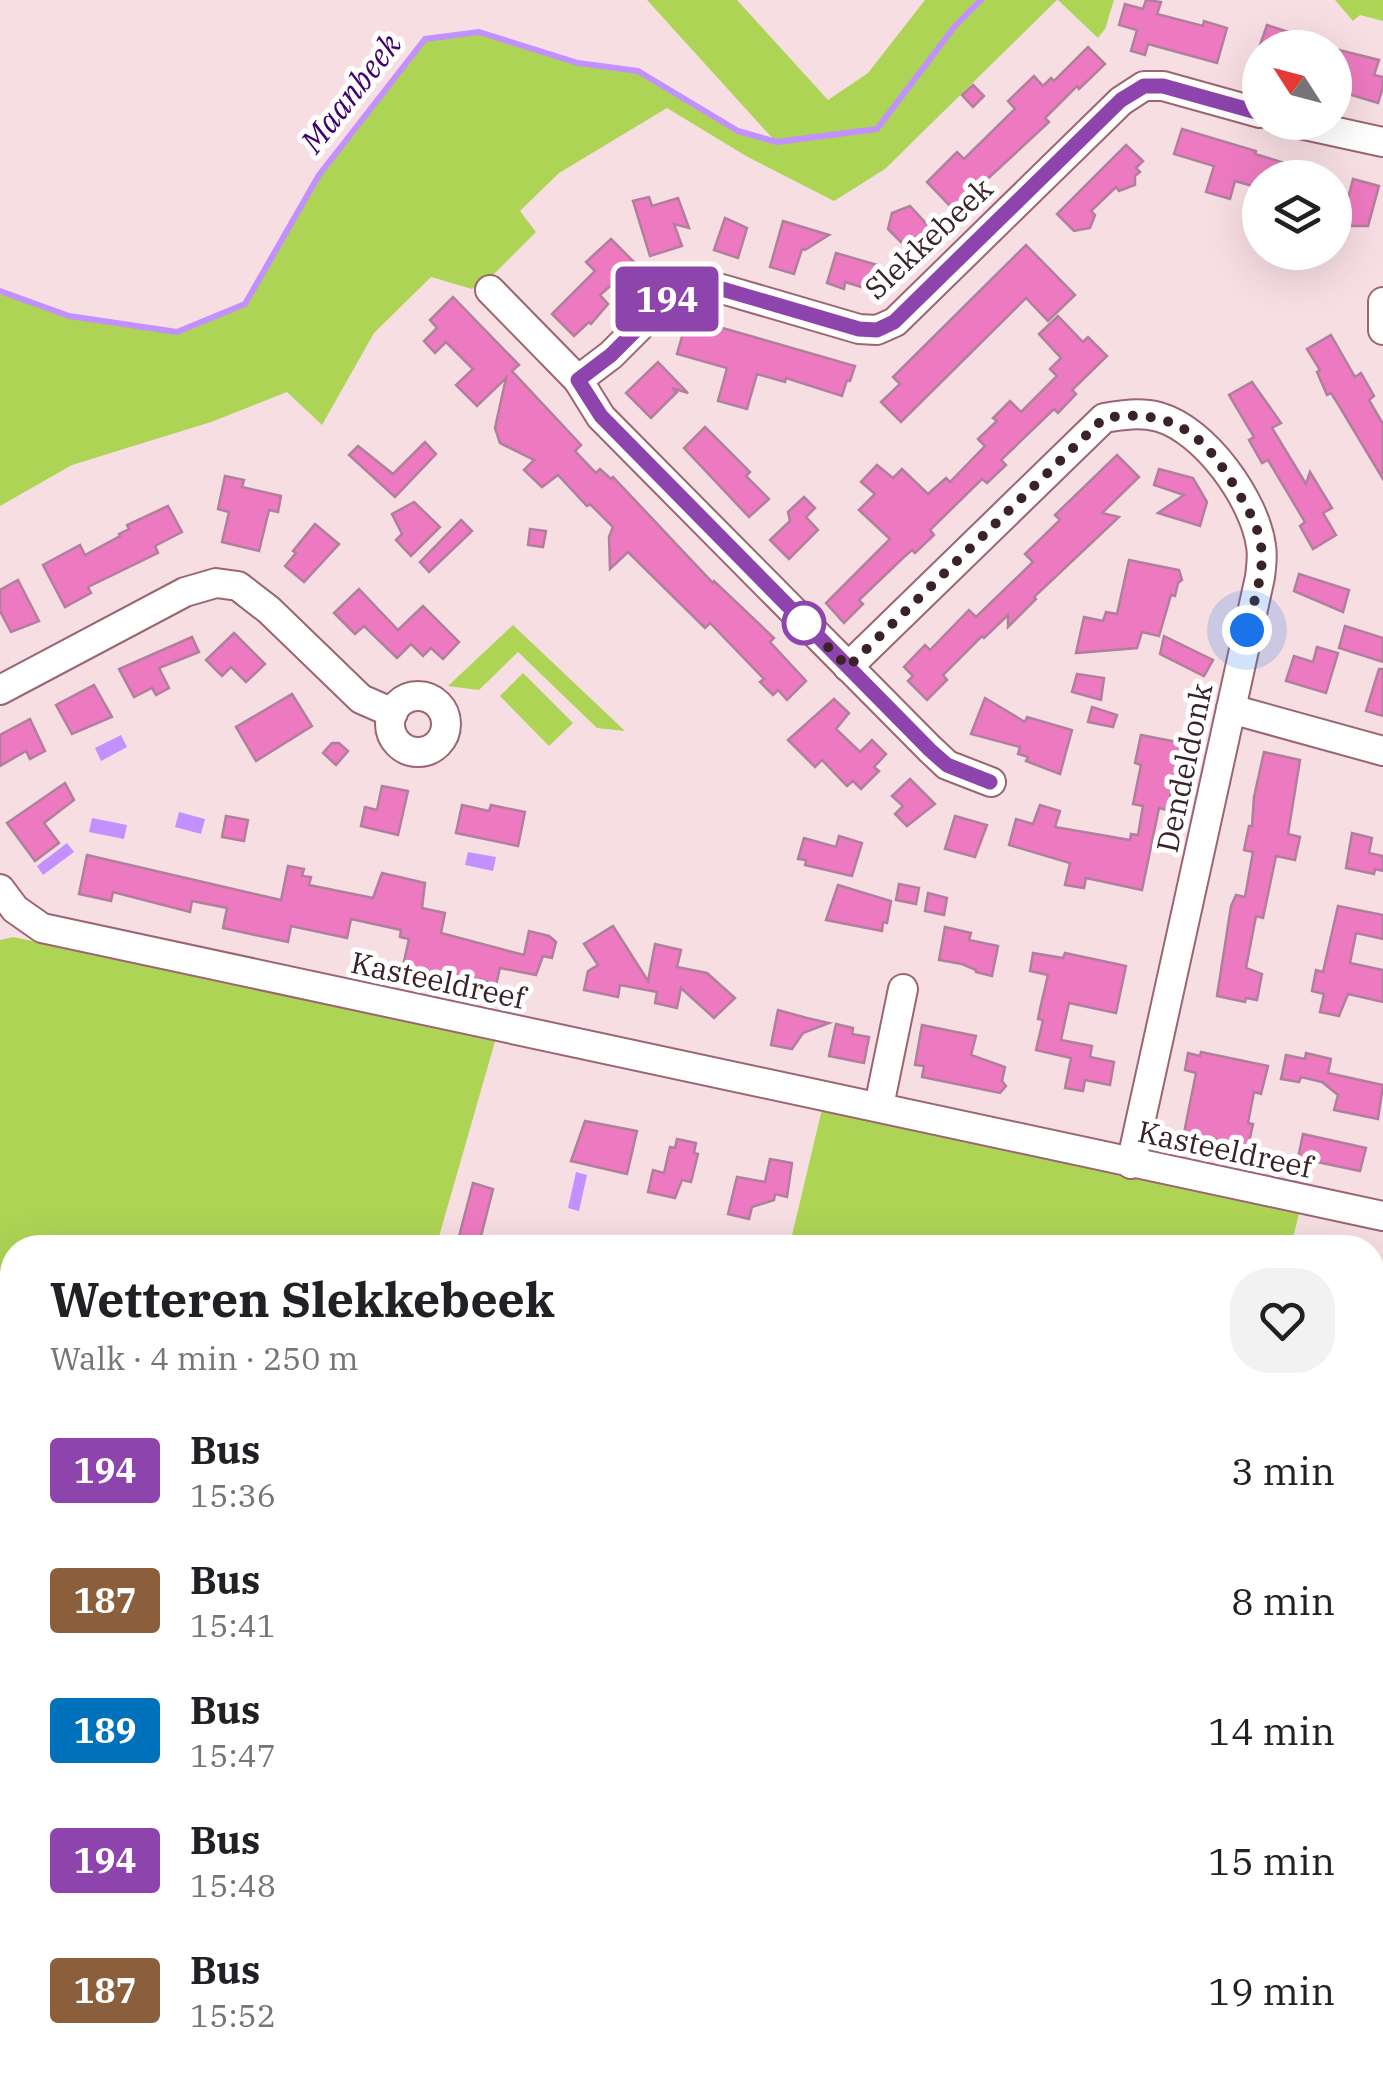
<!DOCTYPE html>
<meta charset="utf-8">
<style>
:root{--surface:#fff;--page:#f2f2f2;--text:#202124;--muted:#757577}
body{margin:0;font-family:"IBM Plex Serif",serif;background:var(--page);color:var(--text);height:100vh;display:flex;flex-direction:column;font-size:38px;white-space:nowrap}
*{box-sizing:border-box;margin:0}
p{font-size:32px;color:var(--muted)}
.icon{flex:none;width:55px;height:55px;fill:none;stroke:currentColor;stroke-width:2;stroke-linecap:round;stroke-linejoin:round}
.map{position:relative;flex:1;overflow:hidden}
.details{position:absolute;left:0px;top:1235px;width:1385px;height:842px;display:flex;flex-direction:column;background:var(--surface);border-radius:40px 40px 0 0;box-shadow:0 10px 40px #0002}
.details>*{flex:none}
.badge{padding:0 20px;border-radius:8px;font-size:35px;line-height:65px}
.needle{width:65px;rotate:306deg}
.controls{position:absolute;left:1242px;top:30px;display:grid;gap:20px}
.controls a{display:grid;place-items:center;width:110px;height:110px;border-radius:50%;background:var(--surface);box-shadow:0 10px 40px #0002;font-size:50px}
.you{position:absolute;width:50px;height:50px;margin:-25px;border:8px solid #fff;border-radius:50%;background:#1a73e8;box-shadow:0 0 0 15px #1a73e833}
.map>.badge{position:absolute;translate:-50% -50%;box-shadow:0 0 0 5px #fff}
.round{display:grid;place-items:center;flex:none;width:105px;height:105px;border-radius:40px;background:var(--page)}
.headline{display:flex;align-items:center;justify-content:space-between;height:170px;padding:0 50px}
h1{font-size:48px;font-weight:800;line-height:75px}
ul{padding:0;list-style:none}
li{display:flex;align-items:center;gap:30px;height:130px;padding:0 50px}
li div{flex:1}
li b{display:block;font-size:38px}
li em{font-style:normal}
li .badge{min-width:110px;font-weight:700;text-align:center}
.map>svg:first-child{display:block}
</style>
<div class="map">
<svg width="1383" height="2077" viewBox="0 0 1383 2077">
<rect width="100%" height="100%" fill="#f7dee3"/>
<g fill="#aed455">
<path d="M647,0h90l91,100 40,-27 57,-73h132l-172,169 -51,32 -88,-45 -79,-48 -108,65 -39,38 16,21 -41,41 -23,16 -41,-12 -57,56 -52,92 -35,-33 -76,30 -139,43 -72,41v-215l69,25 108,16 68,-28 74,-129 106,-136 54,-7 99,31 60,8 99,60 38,10z"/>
<path d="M1058,0h56l-9,29 -7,9z"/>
<path d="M1335,0h48v21l-23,-6 -7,6z"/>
<path d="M513,625l112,106 -28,-3 -79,-76 -39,38 -31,-4z"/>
<path d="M523,673l50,50 -24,23 -49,-50z"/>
<path d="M13,937l483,101 -60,209 -424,1v476l-12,-6v-778z"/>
<path d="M822,1109l478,100 -9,38 -502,1z"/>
<path d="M1373,1445l10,2v546l-11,-3z"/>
<path d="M8,1983l4,1v81h43l-3,12h-52v-65z"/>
<path d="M737,2065h495l-4,12h-464z"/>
<path d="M1245,2065h71l-4,12h-71z"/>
</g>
<g fill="#c390ff">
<path d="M121,735l6,12 -26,14 -6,-13z"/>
<path d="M179,812l26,7 -4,15 -26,-7z"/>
<path d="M92,818l35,7 -3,14 -35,-7z"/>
<path d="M67,843l7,9 -31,23 -6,-9z"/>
<path d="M468,852l28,5 -3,14 -28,-6z"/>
<path d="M576,1172l11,3 -8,36 -11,-3z"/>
</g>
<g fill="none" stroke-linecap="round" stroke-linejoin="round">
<path stroke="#c390ff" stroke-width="6" d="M0,291l69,25 108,16 68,-28 74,-129 106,-136 54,-7 99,31 60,8 100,60 39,11 100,-13 78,-103 26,-26"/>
</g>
<g fill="#ed7ac1" stroke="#b17f9c" stroke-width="2.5">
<path d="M1146,0l15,2 -4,12 46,12 1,-5 23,7 -10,35 -69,-19 -3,11 -14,-4 6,-21 -18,-5 6,-21 18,5z"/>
<path d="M1267,25l22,7 -5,16h-25z"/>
<path d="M1088,47l17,17 -26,25 -2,-3 -32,32 4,4 -95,88 -27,-28 30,-30 7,7 51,-50 -7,-8 26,-25 9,10 8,-8 3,3z"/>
<path d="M1335,49l44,11 -5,15 9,2v10l-5,16 -43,-13z"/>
<path d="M973,85l11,11 -11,11 -11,-12z"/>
<path d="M1182,129l74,22 -1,3 66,20 -1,4h-60v10l-25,-7 -5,18 -24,-7 8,-26 -40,-12z"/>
<path d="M1126,145l17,16 -7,7 4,4 -5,4v9l-16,6 -3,-4 -25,24 4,4 -5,13 -16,3 -17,-17z"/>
<path d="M1353,179l26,7 -11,40h-17l-9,-4z"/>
<path d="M649,197l3,9 26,-8 11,30 -15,-4 8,22 -32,10 -17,-55z"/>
<path d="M910,206l26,28 -25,18 -23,-23 4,-16z"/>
<path d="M725,218l22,10 -9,30 -24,-8z"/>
<path d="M783,221l46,14 -24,15 -3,-1 -8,25 -24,-7z"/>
<path d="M611,239l23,23 1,15 -19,4 -16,14 8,9 -17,20 -2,-2 -15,14 -22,-22 43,-43 -9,-9z"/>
<path d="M1026,245l49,50 -27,26 -22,-23 -125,124 -20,-20 19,-18 -7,-7z"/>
<path d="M836,253l45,13 -7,25 -29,-9 -1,7 -17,-6z"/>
<path d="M453,297l66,68 -7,6 69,74 -6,6 21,22 4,-4 11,10 2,-2 100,106 1,-2 60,57 -4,4 36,39 -19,19 -9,-10 -5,5 -13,-13 4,-3 -54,-56 -5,5 -77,-76 -18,17 -1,-32 4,-10 -23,-23 -3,2 -29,-31 -16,12 -18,-17 10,-10 -34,-17 -5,-15 11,-50 -29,28 -21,-21 17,-16 -27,-27 -11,11 -11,-12 13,-13 -7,-8z"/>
<path d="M1058,316l25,26 5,-5 19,19 -35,34 4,4 -18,19 -4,-4 -53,51 5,5 -19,18 -5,-4 -52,51 4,5 -19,18 -3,-3 -8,7 -45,43 4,4 -19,19 -18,-20 64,-64 -31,-29 16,-16 -14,-12 16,-17 16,13 9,-9 26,25 18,-16 4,4 35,-36 -7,-7 19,-18 -4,-3 17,-17 11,11 36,-36 -7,-7 11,-11 -22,-24z"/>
<path d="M698,321l157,45 -5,15 -3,-1 -5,16 -56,-18 -1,4 -28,-8 -10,35 -29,-8 9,-33 -50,-14 8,-28 10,3z"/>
<path d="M1331,335l24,42 6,-4 13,23 -5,4 14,24v55l-45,-75 -7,-11 -4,2 -10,-23 3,-2 -13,-21z"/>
<path d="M658,362l30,31 -16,-5 5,4 -26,26 -25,-25z"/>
<path d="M1252,382l29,41 -9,5 34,56 4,-12 22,36 -9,5 13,22 -23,14 -13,-23 5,-4 -37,-62 -6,3 -13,-23 5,-3 -25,-42z"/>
<path d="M705,427l45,45 -4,4 23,23 -20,18 -65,-69z"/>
<path d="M425,442l11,12 -41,43 -46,-42 9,-9 35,28z"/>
<path d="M1117,455l22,22 -37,36 17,4 -85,80 2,2 -28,28v-12l-24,23 -2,-2 -39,39 4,5 -20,20 -19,-19 5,-5 -9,-9 21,-22 5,5 39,-40 7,7 57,-55 -8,-8 35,-34 -5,-5z"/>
<path d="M1159,469l34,9 14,24 -7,24 -42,-13 26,-18 -30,-10z"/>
<path d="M225,476l19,4 -2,7 39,9 -3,16 -9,-2 -10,41 -37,-9 7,-30 -11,-3z"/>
<path d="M804,497l11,11 -9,9 12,13 -29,29 -19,-19 20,-19 -2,-9z"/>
<path d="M414,502l26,25 -29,29 -15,-16 6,-6 -10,-20z"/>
<path d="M168,506l14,26 -27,14 3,7 -70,34 3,6 -26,14 -22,-42 37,-20 5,10 35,-19 -1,-2 10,-5 -2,-4z"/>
<path d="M461,520l11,11 -43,41 -9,-10z"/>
<path d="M315,524l24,20 -35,38 -19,-16 11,-13 -3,-2z"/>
<path d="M530,529l16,2 -3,16 -15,-2z"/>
<path d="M1129,560l50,10 3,10 -4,3 -3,13 -4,-1 -12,41 -17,-4 -5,16 -61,5 8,-36 19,4 3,-9 11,2z"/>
<path d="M1299,574l50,16 -6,22 -49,-21z"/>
<path d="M18,580l21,41 -28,11 -11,-21v-21z"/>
<path d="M359,589l39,41 25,-24 36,36 -16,17 -12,-11 -8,8 -12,-12 -14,14 -33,-32 -9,8 -21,-21z"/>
<path d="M1345,626l38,12v24l-44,-14z"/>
<path d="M234,633l31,31 -19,18 -15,-15 -9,9 -16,-16z"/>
<path d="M1164,636l49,24 -9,16 -44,-22z"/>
<path d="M192,637l7,15 -40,16 10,20 -13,7 -4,-7 -18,9 -15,-28z"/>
<path d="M1317,647l21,6 -12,40 -40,-12 8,-25 19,6z"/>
<path d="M1379,669h4v47l-17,-5z"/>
<path d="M1077,674l27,4 -3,22 -29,-8z"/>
<path d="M94,685l18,32 -40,17 -16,-29z"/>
<path d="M292,694l20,32 -56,35 -20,-34z"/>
<path d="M985,698l40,24 2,-5 45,13 -12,44 -34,-13 2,-4 -10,-3 2,-7 -49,-13z"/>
<path d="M834,699l15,14 -13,16 24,23 12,-12 14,14 -12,13 5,4 -18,18 -8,-8 -6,5 -25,-26 -7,7 -27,-27z"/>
<path d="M1092,707l25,8 -4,12 -25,-5z"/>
<path d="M30,719l15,32 -15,8 -4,-8 -26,15v-31z"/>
<path d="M1141,735l41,8 -15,67 -8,-2 -17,82 -56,-12 -2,10 -19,-3 5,-22 -61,-18 7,-26 17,5 7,-19 20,6 -5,16 75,13 1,-6 7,1 5,-29 -10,-2 8,-39 -6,-2z"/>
<path d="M332,743h7l9,8 -12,14 -13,-12z"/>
<path d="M1264,752l36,8 -12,74 12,3 -5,23 -19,-4 -13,62 -7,-2 -10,52 16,6 -5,26 -11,-2 -1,4 -28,-6 14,-90 5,-11 9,2 8,-45 -9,-2 5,-24h3l2,-29z"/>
<path d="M910,779l25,25 -28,22 -12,-12 8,-8 -11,-10z"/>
<path d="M65,783l9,17 -30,23 15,20 -24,18 -28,-38z"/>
<path d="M382,786l26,5 -10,44 -37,-9 4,-19 12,3z"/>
<path d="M462,805l27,6 2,-6 34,7 -7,34 -62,-13z"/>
<path d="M226,816l22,4 -4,21 -22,-4z"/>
<path d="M955,816l32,9 -12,32 -30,-8z"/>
<path d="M1352,833l20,5 -3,15 14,3v15l-8,-2 -1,5 -28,-6z"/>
<path d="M839,836l23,7 -10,33 -47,-11 1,-5 -8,-1 6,-21 32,9z"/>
<path d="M87,855l194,45 7,-34 16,3 -2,7 9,1 -2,8 64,13 9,-25 43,10 -3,25 23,5 -4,20 83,22 5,-24 20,5 7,6 -4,16 -9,-2 -7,19 -36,-7 -4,17 -16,-6 -26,-2 -51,-11 6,-27 -9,-2 1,-7 -50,-11 -4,19 -56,-12 -3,16 -65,-14 4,-20 -35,-7 -2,11 -77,-20 -2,9 -32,-7z"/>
<path d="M899,884l20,4 -3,16 -20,-4z"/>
<path d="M838,885l53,16 -4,22 -4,-1 -1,9 -56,-11z"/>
<path d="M928,893l19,5 -3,17 -19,-4z"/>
<path d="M1338,906l45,9v24l-27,-6 -6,30 33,7v32l-35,-8 -9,22 -19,-4 4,-18 -12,-3 4,-21 7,2z"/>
<path d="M613,926l35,55 7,-37 26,6 -4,17 30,6 28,25 -21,20 -33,-30 -4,20 -22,-5 2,-11 -37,-7 -2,12 -34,-7 4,-19 10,-6 -14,-21z"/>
<path d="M945,927l26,6 -2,7 29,6 -6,30 -16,-4v-2l-14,-6 -23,-4z"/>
<path d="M1033,953l30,5 2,-5 61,13 -10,47 -47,-10 -8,37 31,6 -2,11 24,5 -4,23 -25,-5 -2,11 -18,-3 6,-30 -35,-8 7,-30 -5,-1 2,-10 8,-34 -18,-4z"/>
<path d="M778,1010l29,8 22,5 -26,10 -11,16 -21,-4z"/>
<path d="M836,1024l17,4 -1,6 17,3 -5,26 -35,-7z"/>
<path d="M922,1025l54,11 -5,19 34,12 -3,14 4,5 -6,7 -78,-16 2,-11 -9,-1z"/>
<path d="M1201,1052l67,14 -7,28 -7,-2 -6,31 5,1 -5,23 -64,-14 12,-60 -11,-3 3,-17 12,3z"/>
<path d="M1306,1053l25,6 -3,14 55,12 -5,34 -44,-9 4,-15 -16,-13 -21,-5 -2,5 -18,-3 5,-24 19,4z"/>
<path d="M585,1121l52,10 -10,43 -56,-13z"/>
<path d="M1303,1134l63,14 -6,23 -62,-13z"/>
<path d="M677,1139l19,4 -2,10 4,1 -7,28 -9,-2 -7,18 -27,-6 5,-22 11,3 6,-26 5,1z"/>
<path d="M770,1159l22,4 -5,34 -12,-3 -1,6 -22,7 -3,12 -21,-5 9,-37 28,5z"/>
<path d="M473,1183l20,6 -15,59h-22z"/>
</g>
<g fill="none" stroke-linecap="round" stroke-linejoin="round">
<g stroke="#9b6572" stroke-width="32">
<g id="minor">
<path d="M1291,122l92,20"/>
<path d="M490,290l88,90"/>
<path d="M1383,302v28"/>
<path d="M848,667l256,-249c18,-3 36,-6 55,-1 46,13 96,83 102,129 2,11 0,21 -1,31l-129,587"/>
<path d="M0,690l185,-98 31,-9 22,3 31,24 92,89 32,14"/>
<circle cx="418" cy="724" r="28"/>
<path d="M1231,709l152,42"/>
<path d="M991,782l-44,-17 -17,-16 -329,-332 -23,-37 33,-25 59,-59 29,-11 23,4 137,40 18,1 18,-8 226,-221 23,-15h19l97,27"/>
<path d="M0,889l15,20 27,19 1341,288"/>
<path d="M879,1106l24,-117"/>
<path d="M0,1825l12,6"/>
<path d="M0,1957l12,3"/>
<path d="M334,2065l18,12"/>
</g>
</g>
<use href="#minor" stroke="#fff" stroke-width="28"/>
</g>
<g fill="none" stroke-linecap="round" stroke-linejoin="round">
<g stroke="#fff" stroke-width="22">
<path id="line" d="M990,782l-43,-17 -17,-15 -329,-334 -23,-36 33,-25 59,-59 29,-10 23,3 137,40 18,1 17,-8 227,-222 23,-14h19l97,27"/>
</g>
<use href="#line" stroke="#8e44ad" stroke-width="15"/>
<path stroke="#3a2328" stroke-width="10" stroke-dasharray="0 18" d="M804,623l-7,-7 51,51 256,-249c67,-10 99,14 132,71 11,18 22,36 25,57 4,27 -8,57 -14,84"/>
</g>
<circle fill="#fff" stroke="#8e44ad" stroke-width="5" cx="804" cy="623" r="20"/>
<g text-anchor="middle" stroke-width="10" stroke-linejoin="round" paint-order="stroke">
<g font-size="30" fill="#3a2328" stroke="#fff">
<text transform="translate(929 239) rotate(-43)" y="10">Slekkebeek</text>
<text transform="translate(1185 768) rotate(-78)" y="10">Dendeldonk</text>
<text transform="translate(438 981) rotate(12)" y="10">Kasteeldreef</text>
<text transform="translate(1225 1150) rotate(12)" y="10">Kasteeldreef</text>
</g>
<g font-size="32" font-style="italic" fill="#40026b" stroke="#fff">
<text transform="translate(351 93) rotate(-52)" y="11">Maanbeek</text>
</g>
</g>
</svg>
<div class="controls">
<a><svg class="needle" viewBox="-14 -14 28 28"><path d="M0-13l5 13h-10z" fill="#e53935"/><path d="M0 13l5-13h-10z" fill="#757577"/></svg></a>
<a><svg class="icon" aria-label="layers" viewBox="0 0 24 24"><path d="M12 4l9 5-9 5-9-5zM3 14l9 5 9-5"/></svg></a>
</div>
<div class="you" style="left:1247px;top:630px"></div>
<b class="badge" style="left:667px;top:299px;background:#8e44ad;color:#fff">194</b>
<section class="details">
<div class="headline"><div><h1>Wetteren Slekkebeek</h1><p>Walk · 4 min · 250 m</p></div><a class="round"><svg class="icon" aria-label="heart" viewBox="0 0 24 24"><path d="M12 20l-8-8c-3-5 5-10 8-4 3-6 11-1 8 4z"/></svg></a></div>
<ul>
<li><span class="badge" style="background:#8e44ad;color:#fff">194</span><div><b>Bus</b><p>15:36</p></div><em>3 min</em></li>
<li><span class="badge" style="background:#8b5e3c;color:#fff">187</span><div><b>Bus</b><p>15:41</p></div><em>8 min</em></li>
<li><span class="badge" style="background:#0072bc;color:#fff">189</span><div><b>Bus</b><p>15:47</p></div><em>14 min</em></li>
<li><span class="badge" style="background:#8e44ad;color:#fff">194</span><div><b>Bus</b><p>15:48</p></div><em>15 min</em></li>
<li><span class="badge" style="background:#8b5e3c;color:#fff">187</span><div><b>Bus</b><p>15:52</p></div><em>19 min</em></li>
</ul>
</section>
</div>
